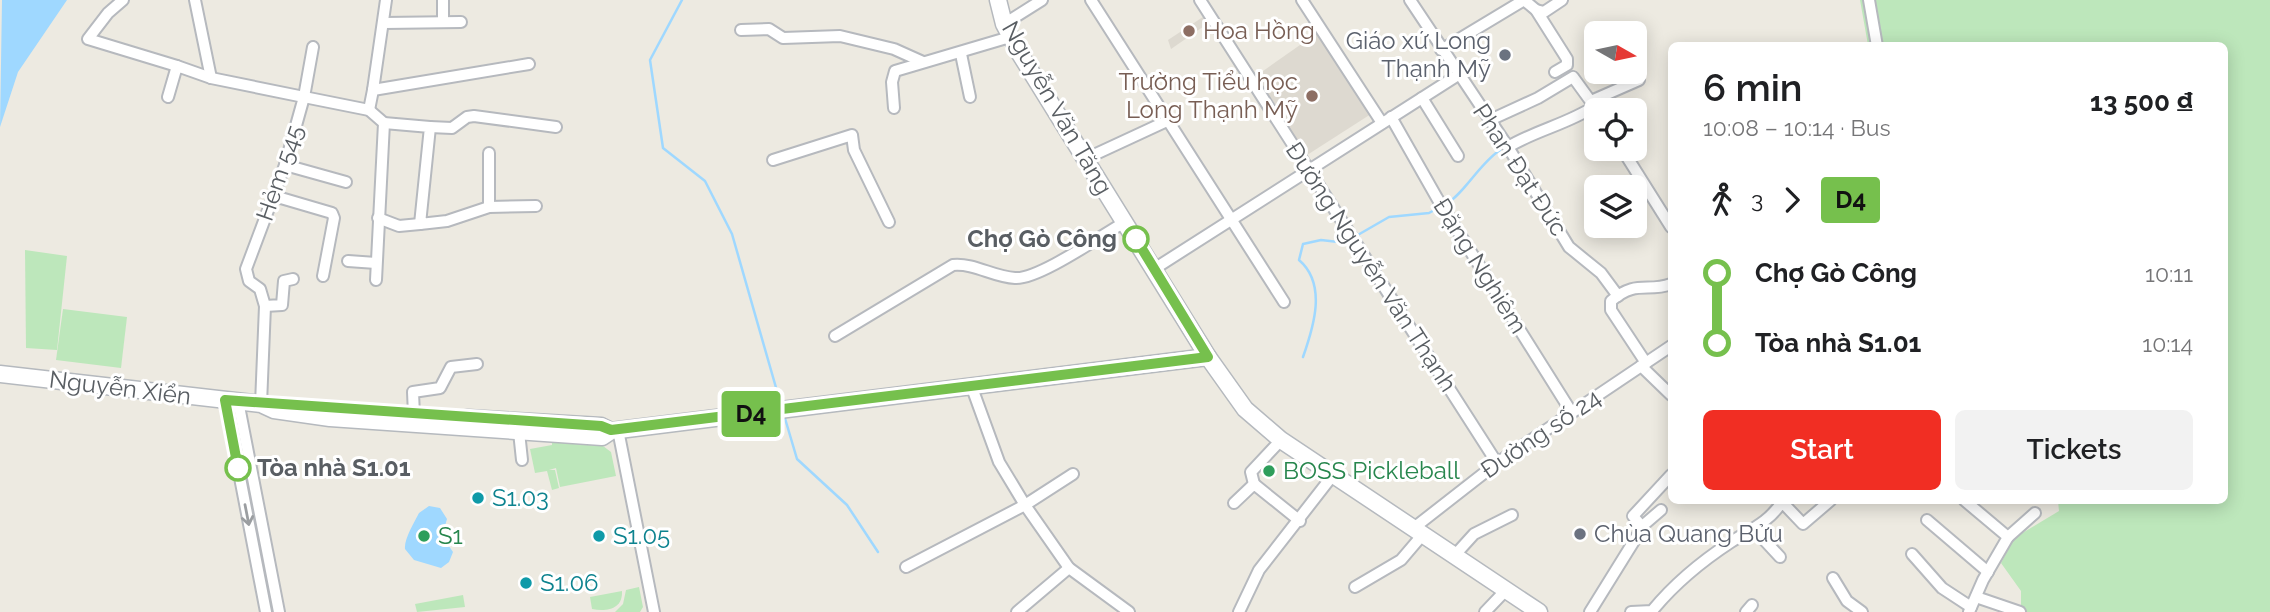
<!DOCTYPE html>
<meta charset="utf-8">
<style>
:root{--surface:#fff;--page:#f2f2f2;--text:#202124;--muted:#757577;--accent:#f12e23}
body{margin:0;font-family:Raleway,sans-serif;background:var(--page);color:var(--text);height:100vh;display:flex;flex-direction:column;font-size:26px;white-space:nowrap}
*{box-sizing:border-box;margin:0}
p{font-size:23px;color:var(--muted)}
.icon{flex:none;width:38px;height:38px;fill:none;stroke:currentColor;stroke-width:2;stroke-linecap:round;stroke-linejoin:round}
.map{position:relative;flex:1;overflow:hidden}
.panel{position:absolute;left:1668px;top:42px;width:560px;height:462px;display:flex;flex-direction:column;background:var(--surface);border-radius:10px;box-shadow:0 4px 18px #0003}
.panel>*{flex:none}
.badge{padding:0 14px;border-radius:5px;font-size:24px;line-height:46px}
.needle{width:46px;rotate:99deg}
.controls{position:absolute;left:1584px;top:21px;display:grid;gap:14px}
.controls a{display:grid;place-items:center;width:63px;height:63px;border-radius:10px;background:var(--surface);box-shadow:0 4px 18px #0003;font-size:35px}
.map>.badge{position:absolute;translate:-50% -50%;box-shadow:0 0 0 4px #fff}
.legs{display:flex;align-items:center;gap:10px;height:77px;padding:0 35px;font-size:23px}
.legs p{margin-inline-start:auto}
.headline{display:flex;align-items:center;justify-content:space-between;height:119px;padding:0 35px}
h1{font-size:38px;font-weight:600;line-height:52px}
.cta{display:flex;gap:14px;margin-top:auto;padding:14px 35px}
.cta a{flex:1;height:80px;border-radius:10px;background:var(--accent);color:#fff;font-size:28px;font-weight:600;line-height:80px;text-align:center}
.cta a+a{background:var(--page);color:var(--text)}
ul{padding:0 35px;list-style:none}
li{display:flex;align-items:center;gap:24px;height:70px;font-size:26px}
li i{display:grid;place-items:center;width:10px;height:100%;margin:0 9px;background:currentColor}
li i::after{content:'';width:18px;height:18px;margin:-9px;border:5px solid;border-radius:50%;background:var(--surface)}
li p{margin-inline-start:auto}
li:first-child i{background:linear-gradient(#0000 50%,currentColor 0)}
li:last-child i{background:linear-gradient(currentColor 50%,#0000 0)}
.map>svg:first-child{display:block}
</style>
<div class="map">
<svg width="2270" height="612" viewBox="0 0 2270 612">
<rect width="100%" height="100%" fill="#edeae1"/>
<g fill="#ddd9d0">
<path d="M1206,15l4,7 -39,27 -3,-9z"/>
<path d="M1320,31l51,83 -67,43 -51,-79z"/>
</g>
<g fill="#bde7bb">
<path d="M1860,0h410v612h-249v-21l-20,-28 13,-25 45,-27 -1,-10 166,-1v-454l-356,-1z"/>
<path d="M25,250l42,6 -10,94 -31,-2z"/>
<path d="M63,309l64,8 -6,51 -65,-8z"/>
<path d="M552,442l51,4 8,6 5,24 -56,11 -4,-19 -7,2h6l4,18 -7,2 -5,-19 -12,2 -5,-24 22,-4z"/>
<path d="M639,587l4,20 -3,5h-25l8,-8 3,-14z"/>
<path d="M622,591c1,18 -15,21 -30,18l-2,-12z"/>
<path d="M463,595l2,12 -48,5 -2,-8z"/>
</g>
<g fill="#9fd8ff">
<path d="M2,0h65l-49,72 -18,55z"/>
<path d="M429,506l11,2 7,11 -5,17 11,16 -4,10 -8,6 -27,-8 -9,-11c-1,-10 9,-26 14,-36z"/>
</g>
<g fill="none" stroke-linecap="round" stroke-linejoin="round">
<g stroke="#9fd8ff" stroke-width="2.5">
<path d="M682,0l-32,60 13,88 42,33 27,53 49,171"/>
<path d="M1446,204c18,-10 33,-40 54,-54"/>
<path d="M1356,236l33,-19 40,-4 11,-6"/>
<path d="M1303,357c11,-31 24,-73 -4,-97l4,-16 18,-4 26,3 4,-3"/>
<path d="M784,415l13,44 50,46 31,47"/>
</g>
<g stroke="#b6b9be" stroke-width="14">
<g id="street">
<path d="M123,0l-15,13 -20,26 89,27"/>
<path d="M195,0l16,78"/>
<path d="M1091,0l193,302"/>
<path d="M1200,0l297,463"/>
<path d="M1302,0l80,123"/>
<path d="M1410,0l98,147 61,100 32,26 17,23"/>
<path d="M1524,0l12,10 31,49v6l-12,7"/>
<path d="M1869,0l8,46"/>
<path d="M1536,10l8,2 18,-12"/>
<path d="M443,22v-22"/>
<path d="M384,23l77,-1"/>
<path d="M1004,24l38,-24"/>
<path d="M741,30l28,-1 14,9 57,-2 54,13 29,13"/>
<path d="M313,47l-9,50 65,13 15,13 -8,157"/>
<path d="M1441,50l83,-50"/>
<path d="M961,54l9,43"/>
<path d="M373,90l13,-90"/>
<path d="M168,97l9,-31 34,12 93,19 -19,68 -39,104 3,12 11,8 5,17 -4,98"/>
<path d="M1422,98l36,58"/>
<path d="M1591,101l48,-21"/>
<path d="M894,108l-2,-26 3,-11 115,-34"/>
<path d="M369,110l4,-20 156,-26"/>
<path d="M1391,117l46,81 135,215"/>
<path d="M1490,120l48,-22 35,-21 24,33"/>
<path d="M384,123l46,4 -10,97 27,-3 42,-14 47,-1"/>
<path d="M430,127l22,1 15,-11 7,-1 82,11"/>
<path d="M1508,147c28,-17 60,-23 87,-41"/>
<path d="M1622,149l49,78"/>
<path d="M1085,159l82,-38"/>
<path d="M773,160l79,-25 2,15 35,72"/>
<path d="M285,165l61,17"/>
<path d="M274,196l58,17 2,5 -11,58"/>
<path d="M489,207v-54"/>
<path d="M378,218l21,8 21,-2"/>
<path d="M348,261l28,2"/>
<path d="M1154,269l304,-194"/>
<path d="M265,306l17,-1 2,-24 9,-2"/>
<path d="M835,336l118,-71c22,-2 40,12 62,13 23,2 87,-43 110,-56"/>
<path d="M1646,363l-35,-53v-9c26,-22 36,-8 60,-17"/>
<path d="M1641,366l30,29"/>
<path d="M971,385l28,77 26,43 44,63 60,44"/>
<path d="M225,400l41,212"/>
<path d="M238,401l41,211"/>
<path d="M414,415l-1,-23 27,-4 11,-21 26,-3"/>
<path d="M618,430l36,182"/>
<path d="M519,432l3,28"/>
<path d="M1254,484l-3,-12 30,-32"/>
<path d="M1964,500l44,37 -25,43 -14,32"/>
<path d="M1234,503l20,-19 46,37"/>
<path d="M1927,520l61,52"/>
<path d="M1415,527l82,-64 174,-117"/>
<path d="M1640,528l21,-18"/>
<path d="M1755,530l25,27"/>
<path d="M2008,537l27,-24"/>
<path d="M1912,554l30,34 29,19"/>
<path d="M1455,555l19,-21 38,-19"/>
<path d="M906,567l119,-62 48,-31"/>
<path d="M1833,578l14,23 15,11"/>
<path d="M1355,587l46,-27 23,-27"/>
<path d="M1976,597l44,15"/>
<path d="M1017,612l52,-44"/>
<path d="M1239,612l20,-42 74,-95"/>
<path d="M1485,612l21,-22"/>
<path d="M1590,612l49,-79v-10l-6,-7 38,-41"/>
<path d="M1631,612l21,-1c22,-27 50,-50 79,-69 20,-13 37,-19 51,-40l21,22 28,-24"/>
<path d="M1746,612l6,-7"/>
</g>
</g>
<g stroke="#b5b9be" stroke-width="19">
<g id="secondary">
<path d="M998,0l6,24 16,30 188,303 37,52 36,31 258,172"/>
<path d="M0,374l261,30 13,6 56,8 272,19 9,-6 597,-74"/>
<path d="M467,418l134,8 10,5"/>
</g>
</g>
<use href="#street" stroke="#fff" stroke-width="10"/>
<use href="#secondary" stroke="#fff" stroke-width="16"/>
</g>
<defs><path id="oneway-shaft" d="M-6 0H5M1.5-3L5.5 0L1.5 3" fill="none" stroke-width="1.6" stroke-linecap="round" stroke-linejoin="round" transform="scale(1.75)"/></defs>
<use stroke="#9b9ea1" href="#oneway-shaft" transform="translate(247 515) rotate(79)"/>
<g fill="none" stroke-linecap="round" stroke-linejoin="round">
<g stroke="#fff" stroke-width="16">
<path id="line-1" d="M238,468l-13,-68 376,26 10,4 597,-73 -72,-118"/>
</g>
<use href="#line-1" stroke="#76c04d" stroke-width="10"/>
</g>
<g fill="#8d6e63" stroke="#fff" stroke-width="2.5">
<circle cx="1189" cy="31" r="7"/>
<circle cx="1312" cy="96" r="7"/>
</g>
<g fill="#6b7280" stroke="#fff" stroke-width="2.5">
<circle cx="1505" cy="55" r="7"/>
<circle cx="1580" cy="534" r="7"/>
</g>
<g fill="#fff" stroke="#76c04d" stroke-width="3.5">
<circle cx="1136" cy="239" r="12"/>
<circle cx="238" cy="468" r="12"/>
</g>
<g fill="#2e9e5b" stroke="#fff" stroke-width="2.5">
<circle cx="1269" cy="471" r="7"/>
<circle cx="424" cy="536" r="7"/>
</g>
<g fill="#0f9aa8" stroke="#fff" stroke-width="2.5">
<circle cx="478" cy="498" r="7"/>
<circle cx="599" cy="536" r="7"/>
<circle cx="526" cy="583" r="7"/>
</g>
<g text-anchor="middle" stroke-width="6" stroke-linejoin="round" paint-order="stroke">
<g font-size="24" fill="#785e54" stroke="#fff" text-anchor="start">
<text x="1203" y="39">Hoa Hồng</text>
<text x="1298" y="90" text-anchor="end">Trường Tiểu học<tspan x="1298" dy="28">Long Thạnh Mỹ</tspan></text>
</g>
<g font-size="24" fill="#5b616d" stroke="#fff" text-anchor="end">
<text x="1491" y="49">Giáo xứ Long<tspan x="1491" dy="28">Thạnh Mỹ</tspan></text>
<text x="1594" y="542" text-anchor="start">Chùa Quang Bửu</text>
</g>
<g font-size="24" fill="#595e63" stroke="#fff">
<text transform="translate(1057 108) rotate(60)" y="8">Nguyễn Văn Tăng</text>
<text transform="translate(1520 170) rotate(57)" y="8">Phan Đạt Đức</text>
<text transform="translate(280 173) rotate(-71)" y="8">Hẻm 545</text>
<text transform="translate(1480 266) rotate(58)" y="8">Đặng Nghiêm</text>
<text transform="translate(1371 267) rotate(57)" y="8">Đường Nguyễn Văn Thạnh</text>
<text transform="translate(120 388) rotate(7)" y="8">Nguyễn Xiển</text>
<text transform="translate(1541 434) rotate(-34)" y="8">Đường số 24</text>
</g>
<g font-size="24" font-weight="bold" fill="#595e63" stroke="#fff" text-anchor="end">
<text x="1117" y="247">Chợ Gò Công</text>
<text x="257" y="476" text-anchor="start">Tòa nhà S1.01</text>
</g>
<g font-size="24" fill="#27864d" stroke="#fff" text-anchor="start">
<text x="1283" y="479">BOSS Pickleball</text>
<text x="438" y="544">S1</text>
</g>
<g font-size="24" fill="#0d838f" stroke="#fff" text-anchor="start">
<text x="492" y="506">S1.03</text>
<text x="613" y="544">S1.05</text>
<text x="540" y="591">S1.06</text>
</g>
</g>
</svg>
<div class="controls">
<a><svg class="needle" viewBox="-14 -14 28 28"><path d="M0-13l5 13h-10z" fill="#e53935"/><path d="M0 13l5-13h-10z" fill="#757577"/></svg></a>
<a><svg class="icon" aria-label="locate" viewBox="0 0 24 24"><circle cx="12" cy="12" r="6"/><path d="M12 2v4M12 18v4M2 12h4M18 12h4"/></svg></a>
<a><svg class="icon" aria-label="layers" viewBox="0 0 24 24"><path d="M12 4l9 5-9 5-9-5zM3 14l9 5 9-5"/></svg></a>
</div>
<b class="badge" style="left:751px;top:414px;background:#76c04d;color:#111">D4</b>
<section class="panel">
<div class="headline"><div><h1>6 min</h1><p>10:08 – 10:14 · Bus</p></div><b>13 500 ₫</b></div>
<div class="legs"><svg class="icon" aria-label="walk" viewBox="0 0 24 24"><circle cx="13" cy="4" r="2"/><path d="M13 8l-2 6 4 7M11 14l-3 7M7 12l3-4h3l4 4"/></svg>3<svg class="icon" aria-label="forward" viewBox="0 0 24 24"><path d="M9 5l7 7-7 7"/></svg><b class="badge" style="background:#76c04d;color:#111">D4</b></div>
<ul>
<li><i style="color:#76c04d"></i><b>Chợ Gò Công</b><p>10:11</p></li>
<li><i style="color:#76c04d"></i><b>Tòa nhà S1.01</b><p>10:14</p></li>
</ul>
<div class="cta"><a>Start</a><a>Tickets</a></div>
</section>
</div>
